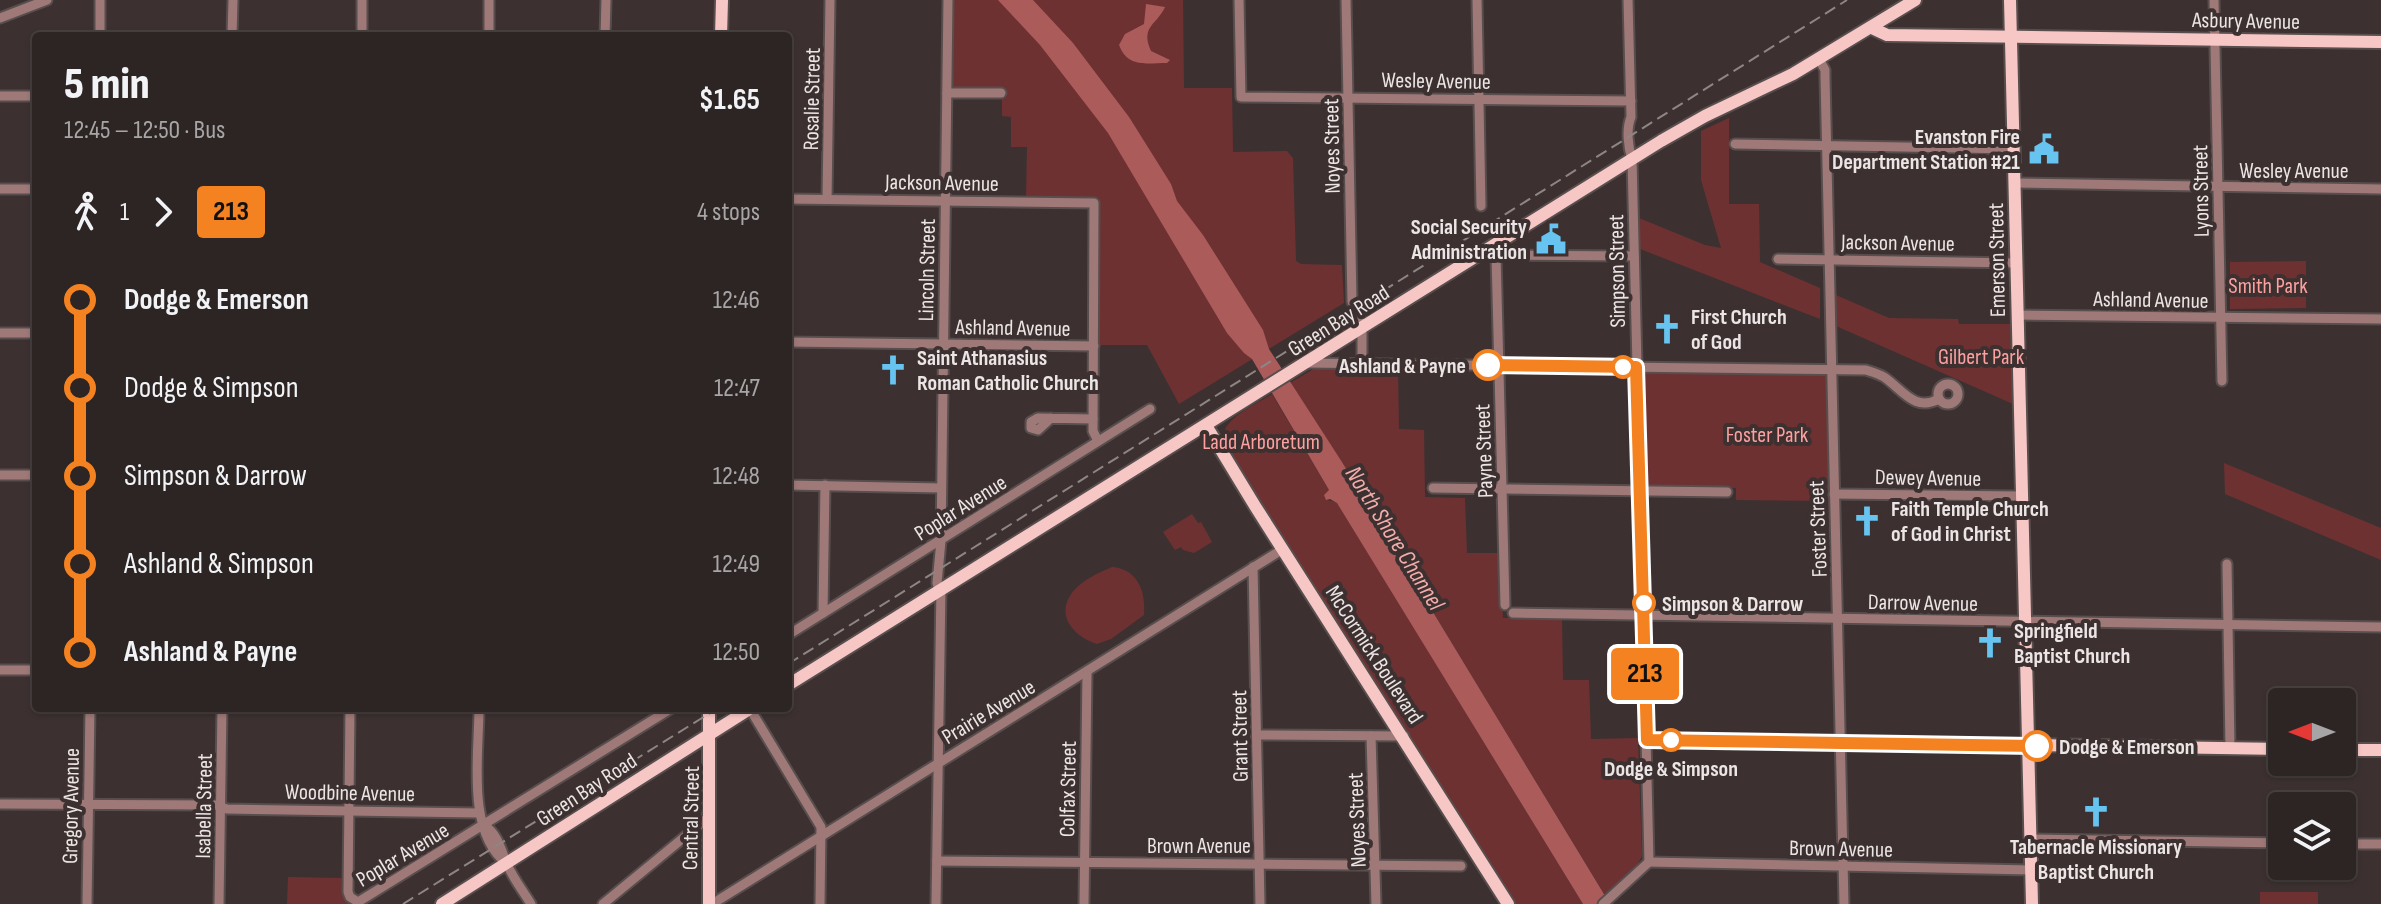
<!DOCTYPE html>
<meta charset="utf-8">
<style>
:root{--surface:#2d2524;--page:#393131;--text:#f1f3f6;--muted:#a7a5a6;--line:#484241}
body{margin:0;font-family:"Sofia Sans Condensed",sans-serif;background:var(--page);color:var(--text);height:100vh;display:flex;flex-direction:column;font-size:30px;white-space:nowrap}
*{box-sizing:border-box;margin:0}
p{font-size:26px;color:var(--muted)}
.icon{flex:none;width:44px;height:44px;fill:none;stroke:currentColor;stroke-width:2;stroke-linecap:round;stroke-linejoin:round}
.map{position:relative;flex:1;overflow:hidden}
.drawer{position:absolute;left:32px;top:32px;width:760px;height:680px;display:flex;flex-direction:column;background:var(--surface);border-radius:8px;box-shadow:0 2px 6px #0004,0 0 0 2px var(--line)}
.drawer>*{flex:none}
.badge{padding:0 16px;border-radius:6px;font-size:28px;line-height:52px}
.needle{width:52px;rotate:270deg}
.controls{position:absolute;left:2268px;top:688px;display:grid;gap:16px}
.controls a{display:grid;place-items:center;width:88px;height:88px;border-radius:8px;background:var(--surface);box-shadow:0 2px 6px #0004,0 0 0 2px var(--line);font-size:40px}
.map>.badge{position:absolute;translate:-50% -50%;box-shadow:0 0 0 4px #fff}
.legs{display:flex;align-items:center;gap:12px;height:88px;padding:0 32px;font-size:26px}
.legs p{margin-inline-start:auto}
.head{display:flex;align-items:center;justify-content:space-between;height:136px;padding:0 32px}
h1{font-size:44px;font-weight:800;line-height:60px}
ul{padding:0 32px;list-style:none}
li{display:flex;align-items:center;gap:28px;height:88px;font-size:30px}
li i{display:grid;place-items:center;width:12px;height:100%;margin:0 10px;background:currentColor}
li i::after{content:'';width:20px;height:20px;margin:-10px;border:6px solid;border-radius:50%;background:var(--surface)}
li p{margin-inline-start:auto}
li:first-child i{background:linear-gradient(#0000 50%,currentColor 0)}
li:last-child i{background:linear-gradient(currentColor 50%,#0000 0)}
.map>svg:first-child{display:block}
</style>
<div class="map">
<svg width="2381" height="904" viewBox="0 0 2381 904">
<rect width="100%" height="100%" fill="#3c3130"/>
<g fill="#6e3132">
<path d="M953,0h230l1,88h48l1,64 54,-1 6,7 3,103 5,3 41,1 2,38 -165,101 -32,-59h-50v-143l-6,-4h-65l1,-51h-16v-30l-9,-1v-27l-48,-1 -3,-3z"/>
<path d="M1729,118v86h30l1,58 60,26v31l-180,-70 -1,-31 66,27 16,3 -20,-68v-49z"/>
<path d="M2306,261v47l-76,1v-47z"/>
<path d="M1836,295l53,23 69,1 1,5h51l3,80 -177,-78z"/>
<path d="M1317,367l81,2 1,60 25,1 1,67 40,1 2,55h34l2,65h59l1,62h26l2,59 47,-1 4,118 -7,13 -31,25 -262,-432 -52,-79z"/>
<path d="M1643,372l185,1 3,128 -95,-1v-12l-91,-1z"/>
<path d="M1272,394l57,96 -2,10 10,2 246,402h-67l-290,-456c-14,-26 28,-42 46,-54z"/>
<path d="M2224,463l157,65v32l-156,-66z"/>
<path d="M1192,514l6,9 3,-1 11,20 -18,11 -11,-3 -2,-3 -6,3 -12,-18z"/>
<path d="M1112,567c26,2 34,25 32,48l-33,24 -14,5c-20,-6 -41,-26 -27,-48 8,-14 28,-23 42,-29z"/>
<path d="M288,877l53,1 3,2c0,9 -1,19 9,24h-66z"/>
<rect x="2260" y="892" width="58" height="12"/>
</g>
<g fill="#ac5b5b">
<path d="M998,0h35l40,43 56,74 42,67 6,17 26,34 60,95 6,19 73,113 268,442h-27l-246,-401 -7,-4 -4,1 -2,-5 5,-5 -77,-131 -8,-6 -17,-20 -119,-200 -68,-88z"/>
<path d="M1146,4l19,3c-8,18 -25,19 -14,44l19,9 -3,3c-21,0 -39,5 -48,-18l6,-11 19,-10z"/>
</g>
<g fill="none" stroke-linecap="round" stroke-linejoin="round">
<g stroke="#584e4d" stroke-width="13">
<g id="minor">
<path d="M1239,0l2,97 390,4"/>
<path d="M1346,0l6,301 9,28"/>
<path d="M1477,0l4,206"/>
<path d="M1628,0l3,117c-5,12 -3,30 1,42l17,703"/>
<path d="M2214,0l8,381"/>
<path d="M0,18l47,-18"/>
<path d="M100,36v-36"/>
<path d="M232,36l1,-36"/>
<path d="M362,36v-36"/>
<path d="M489,36v-36"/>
<path d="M605,36l1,-36"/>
<path d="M1819,59l6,11v7l19,827"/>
<path d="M947,93h54"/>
<path d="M0,96h36"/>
<path d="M1735,144l279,5"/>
<path d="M2015,183l366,6"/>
<path d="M0,189h36"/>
<path d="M788,199l306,4 -1,228 5,10"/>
<path d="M827,199l3,-199"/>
<path d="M1493,248l3,7 9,350"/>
<path d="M1496,255l138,1"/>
<path d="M1778,259l238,4"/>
<path d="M2017,315l364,4"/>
<path d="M0,333h36"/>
<path d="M788,342l306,4"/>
<path d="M1307,363l559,7c6,2 13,4 18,7 19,13 30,35 55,22"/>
<path d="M1362,364v-41"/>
<circle cx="1948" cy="394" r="10"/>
<path d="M1051,418l-13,12 -7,-2v-6l7,-4 55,1"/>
<path d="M0,475h36"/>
<path d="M788,485l153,3"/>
<path d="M1433,488l294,4"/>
<path d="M1834,494l187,2"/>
<path d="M2227,564l3,184"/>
<path d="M1253,567l7,337"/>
<path d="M940,593l-3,-10 4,-42 7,-541"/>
<path d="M823,613l2,-128"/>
<path d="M1513,613l868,14"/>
<path d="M788,635l362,-226"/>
<path d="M0,670h36"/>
<path d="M350,708l-2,184 2,5 8,5 314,-194"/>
<path d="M479,708c0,46 -13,123 27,155"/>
<path d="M750,709l71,118 -1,77"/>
<path d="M1257,735l147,1"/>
<path d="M1371,736l5,168"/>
<path d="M1647,740l381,5"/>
<path d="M0,804l215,1 12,4 251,4"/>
<path d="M484,825c14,9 17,25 23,39 6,14 16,27 24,40"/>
<path d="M2030,839l252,4"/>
<path d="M2342,844h39"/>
<path d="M937,861l524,5"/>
<path d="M1649,862l382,8"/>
<path d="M87,904l3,-196"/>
<path d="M219,904l3,-196"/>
<path d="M603,904l107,-88"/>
<path d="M712,904l571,-355"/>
<path d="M936,904l5,-317"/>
<path d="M1084,904l3,-231"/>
<path d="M1603,904l46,-42"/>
</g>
</g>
<g stroke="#584e4d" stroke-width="16">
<g id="major">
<path d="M2010,0l22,904"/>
<path d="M1872,28l15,7 494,7"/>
<path d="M721,36l1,-36"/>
<path d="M1207,427l48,79 253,398"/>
<path d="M788,685l873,-544 44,-25 88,-42 122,-74"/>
<path d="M709,708v196"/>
<path d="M2028,745l254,4"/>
<path d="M2342,750h39"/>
<path d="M442,904l309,-196"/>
</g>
</g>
<use href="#minor" stroke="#9f7978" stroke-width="9"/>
<use href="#major" stroke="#f7c7c5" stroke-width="12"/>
<g stroke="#8e8585" stroke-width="2" stroke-dasharray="12 6" stroke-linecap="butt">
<path d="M788,664l1059,-664"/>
<path d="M403,904l315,-196"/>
</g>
</g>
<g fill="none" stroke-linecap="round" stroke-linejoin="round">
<g stroke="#fff" stroke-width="18">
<path id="line-1" d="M1488,365l148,2 11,373 390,6"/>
</g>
<use href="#line-1" stroke="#f58220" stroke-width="12"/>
</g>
<defs>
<g id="civic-bare" transform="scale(2.4)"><path d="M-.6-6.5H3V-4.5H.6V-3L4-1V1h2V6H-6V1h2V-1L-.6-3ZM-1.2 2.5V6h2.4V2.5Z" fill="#67c4f0" stroke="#3c3130" stroke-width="2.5" paint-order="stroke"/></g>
<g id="church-bare" transform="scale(2.4)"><path d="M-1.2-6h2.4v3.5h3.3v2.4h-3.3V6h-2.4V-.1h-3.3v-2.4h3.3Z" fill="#67c4f0" stroke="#3c3130" stroke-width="2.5" paint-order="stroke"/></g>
</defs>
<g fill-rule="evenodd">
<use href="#civic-bare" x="2044" y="149"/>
<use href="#civic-bare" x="1551" y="239"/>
<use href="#church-bare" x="1667" y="329"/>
<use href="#church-bare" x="893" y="370"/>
<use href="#church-bare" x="1867" y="521"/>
<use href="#church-bare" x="1990" y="643"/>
<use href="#church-bare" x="2096" y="812"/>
</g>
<g fill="#fff" stroke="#f58220" stroke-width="4">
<circle cx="1488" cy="365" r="14"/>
<circle cx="1623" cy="367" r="10"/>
<circle cx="1644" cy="603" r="10"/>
<circle cx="1671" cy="740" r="10"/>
<circle cx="2037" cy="746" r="14"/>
</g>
<g text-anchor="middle" stroke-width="8" stroke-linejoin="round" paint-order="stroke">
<g font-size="22" fill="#ece5e5" stroke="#3c3130">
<text transform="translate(2246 20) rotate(1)" y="8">Asbury Avenue</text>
<text transform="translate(1436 80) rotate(1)" y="8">Wesley Avenue</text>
<text transform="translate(811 99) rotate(-89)" y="8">Rosalie Street</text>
<text transform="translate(1331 146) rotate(-91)" y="8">Noyes Street</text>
<text x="2294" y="178">Wesley Avenue</text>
<text transform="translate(942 182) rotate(1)" y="8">Jackson Avenue</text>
<text transform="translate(2200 191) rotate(-91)" y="8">Lyons Street</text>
<text transform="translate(1898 242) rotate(1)" y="8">Jackson Avenue</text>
<text transform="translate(1996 260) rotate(-91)" y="8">Emerson Street</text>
<text transform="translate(926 270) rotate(-89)" y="8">Lincoln Street</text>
<text transform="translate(1616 271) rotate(-91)" y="8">Simpson Street</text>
<text transform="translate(2151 299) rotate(1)" y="8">Ashland Avenue</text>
<text transform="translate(1338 320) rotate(-32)" y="8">Green Bay Road</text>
<text transform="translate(1013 327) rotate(1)" y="8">Ashland Avenue</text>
<text transform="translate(1483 451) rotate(-92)" y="8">Payne Street</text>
<text transform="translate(1928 477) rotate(1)" y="8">Dewey Avenue</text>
<text transform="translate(960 507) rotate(-32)" y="8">Poplar Avenue</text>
<text transform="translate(1817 529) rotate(-92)" y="8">Foster Street</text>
<text transform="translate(1923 602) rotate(1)" y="8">Darrow Avenue</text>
<text transform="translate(1375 654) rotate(57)" y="8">McCormick Boulevard</text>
<text transform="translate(988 711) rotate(-31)" y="8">Prairie Avenue</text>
<text transform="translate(1239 736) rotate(-91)" y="8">Grant Street</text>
<text transform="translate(586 789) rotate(-33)" y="8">Green Bay Road</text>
<text transform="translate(1067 789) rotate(-89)" y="8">Colfax Street</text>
<text transform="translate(350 792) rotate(1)" y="8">Woodbine Avenue</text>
<text transform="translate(70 806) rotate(-89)" y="8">Gregory Avenue</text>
<text transform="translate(203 806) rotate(-89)" y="8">Isabella Street</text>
<text transform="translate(690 818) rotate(-89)" y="8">Central Street</text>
<text transform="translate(1356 820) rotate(-92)" y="8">Noyes Street</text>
<text x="1199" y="853">Brown Avenue</text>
<text transform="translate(1841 848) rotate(1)" y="8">Brown Avenue</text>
<text transform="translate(402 854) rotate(-31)" y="8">Poplar Avenue</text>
</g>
<g font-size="22" font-weight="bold" fill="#ece5e5" stroke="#3c3130" text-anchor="start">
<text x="2020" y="144" text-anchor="end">Evanston Fire<tspan x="2020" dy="25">Department Station #21</tspan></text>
<text x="1527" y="234" text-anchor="end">Social Security<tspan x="1527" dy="25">Administration</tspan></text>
<text x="1691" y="324">First Church<tspan x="1691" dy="25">of God</tspan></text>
<text x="917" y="365">Saint Athanasius<tspan x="917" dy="25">Roman Catholic Church</tspan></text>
<text x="1891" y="516">Faith Temple Church<tspan x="1891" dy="25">of God in Christ</tspan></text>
<text x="2014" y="638">Springfield<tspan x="2014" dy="25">Baptist Church</tspan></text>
<text x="2096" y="854" text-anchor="middle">Tabernacle Missionary<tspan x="2096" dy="25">Baptist Church</tspan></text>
</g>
<g font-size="22" fill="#fda1a0" stroke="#3c3130">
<text x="2268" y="293">Smith Park</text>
<text x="1981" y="364">Gilbert Park</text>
<text x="1767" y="442">Foster Park</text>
<text x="1261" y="449">Ladd Arboretum</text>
</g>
<g font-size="22" font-weight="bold" fill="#ece5e5" stroke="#3c3130" text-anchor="start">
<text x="1466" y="373" text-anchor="end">Ashland &amp; Payne</text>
<text x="1662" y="611">Simpson &amp; Darrow</text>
<text x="2059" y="754">Dodge &amp; Emerson</text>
<text x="1671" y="776" text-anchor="middle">Dodge &amp; Simpson</text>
</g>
<g font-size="24" font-style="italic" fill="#f3adab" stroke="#3c3130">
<text transform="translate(1395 538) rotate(58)" y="8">North Shore Channel</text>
</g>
</g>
</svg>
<div class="controls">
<a><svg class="needle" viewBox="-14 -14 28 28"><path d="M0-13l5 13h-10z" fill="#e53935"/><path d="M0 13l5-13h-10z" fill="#a7a5a6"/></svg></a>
<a><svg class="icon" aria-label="layers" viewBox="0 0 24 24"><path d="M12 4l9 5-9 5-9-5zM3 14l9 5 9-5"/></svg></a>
</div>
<b class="badge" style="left:1645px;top:674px;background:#f58220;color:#111">213</b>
<section class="drawer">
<div class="head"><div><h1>5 min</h1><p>12:45 – 12:50 · Bus</p></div><b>$1.65</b></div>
<div class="legs"><svg class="icon" aria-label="walk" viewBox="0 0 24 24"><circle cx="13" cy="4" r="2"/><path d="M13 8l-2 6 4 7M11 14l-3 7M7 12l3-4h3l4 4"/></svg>1<svg class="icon" aria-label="forward" viewBox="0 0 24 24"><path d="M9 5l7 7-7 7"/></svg><b class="badge" style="background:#f58220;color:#111">213</b><p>4 stops</p></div>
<ul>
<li><i style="color:#f58220"></i><b>Dodge &amp; Emerson</b><p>12:46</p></li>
<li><i style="color:#f58220"></i><span>Dodge &amp; Simpson</span><p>12:47</p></li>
<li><i style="color:#f58220"></i><span>Simpson &amp; Darrow</span><p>12:48</p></li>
<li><i style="color:#f58220"></i><span>Ashland &amp; Simpson</span><p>12:49</p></li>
<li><i style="color:#f58220"></i><b>Ashland &amp; Payne</b><p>12:50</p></li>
</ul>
</section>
</div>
